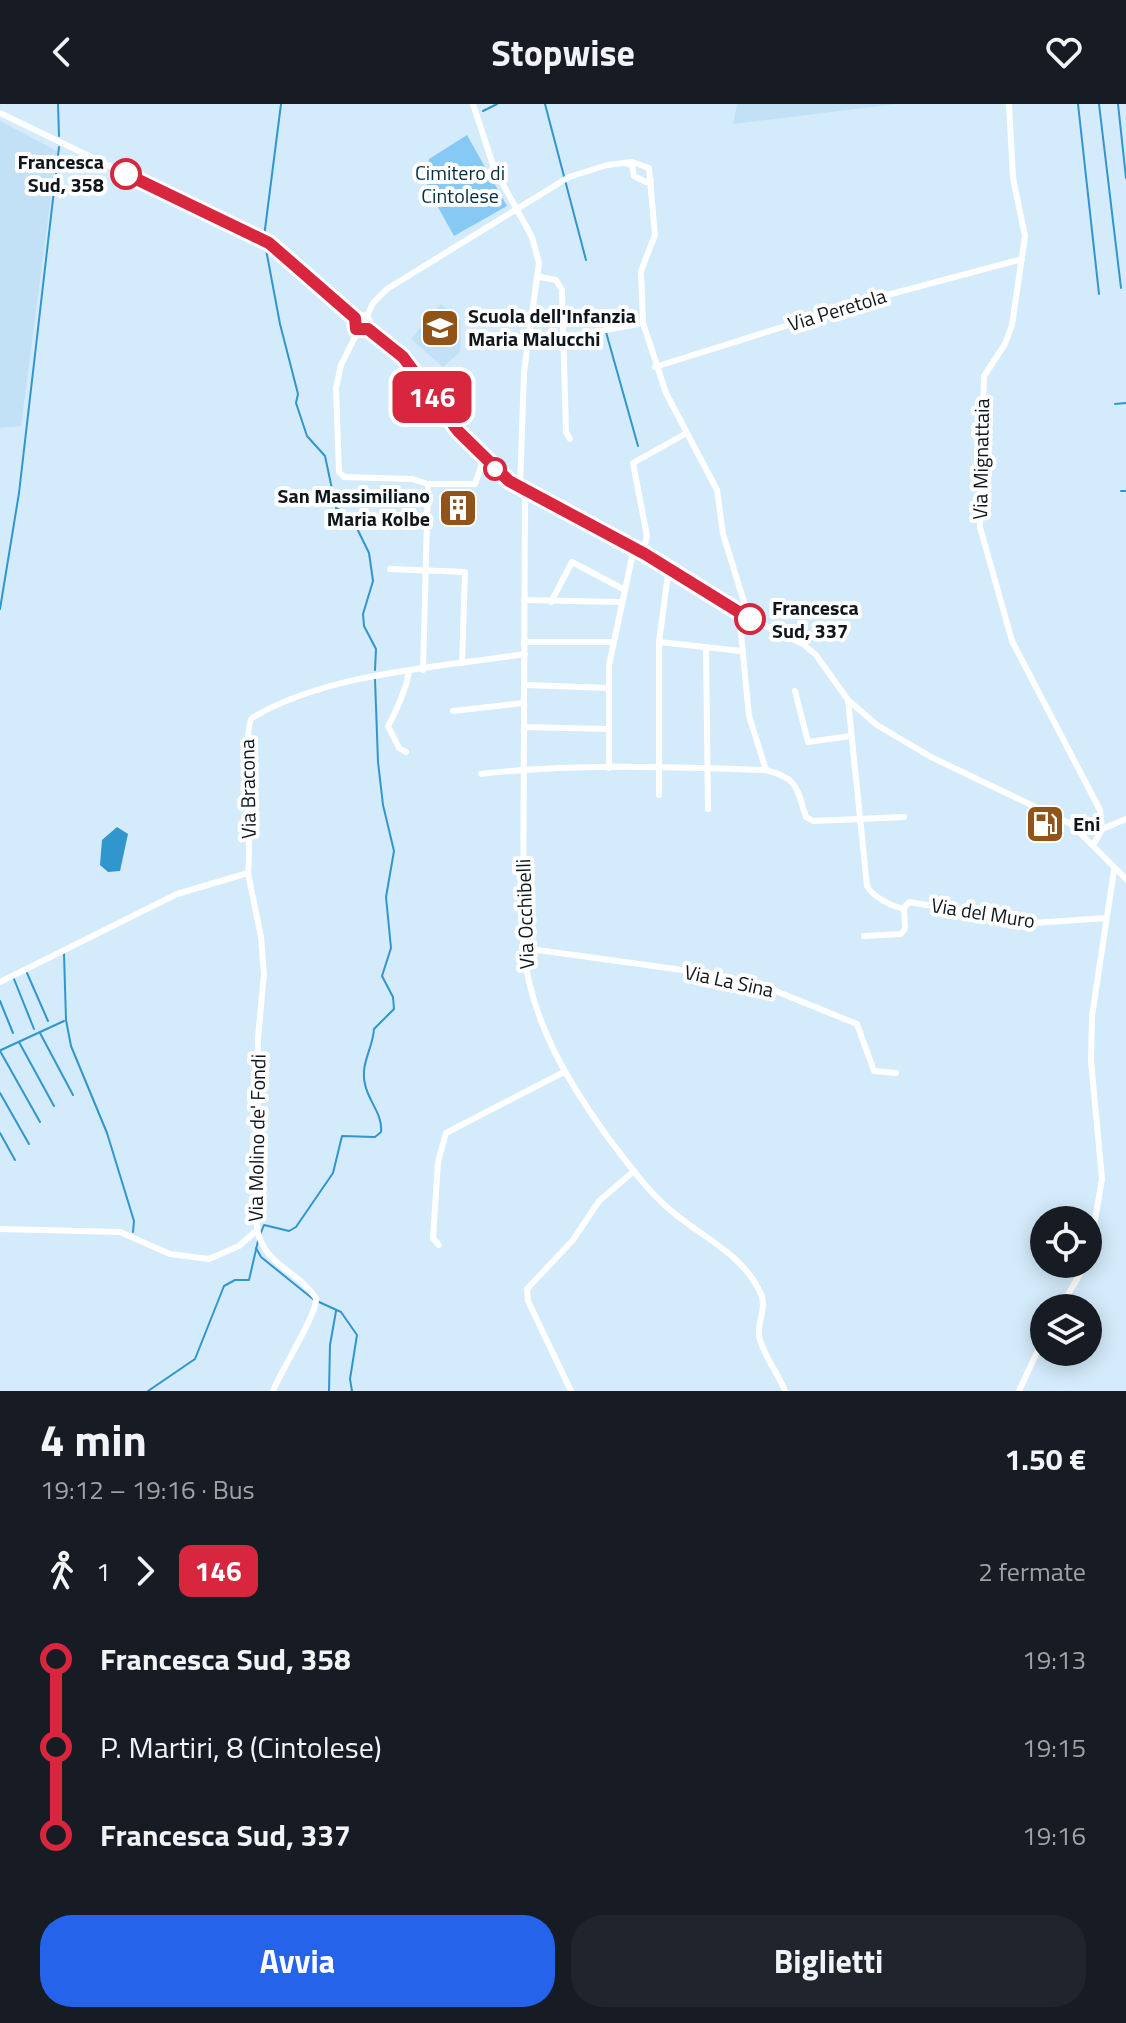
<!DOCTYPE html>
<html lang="it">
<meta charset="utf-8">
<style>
:root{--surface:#171b24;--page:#20242c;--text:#f1f3f6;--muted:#9ea1a6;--accent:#2563eb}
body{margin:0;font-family:"Titillium Web",sans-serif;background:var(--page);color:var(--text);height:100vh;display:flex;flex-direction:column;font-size:30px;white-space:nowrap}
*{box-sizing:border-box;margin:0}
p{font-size:26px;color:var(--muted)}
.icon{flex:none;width:44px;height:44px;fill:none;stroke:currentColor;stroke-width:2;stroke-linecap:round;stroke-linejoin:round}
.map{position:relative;height:1287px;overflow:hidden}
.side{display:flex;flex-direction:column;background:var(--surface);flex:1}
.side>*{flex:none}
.badge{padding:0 16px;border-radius:12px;font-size:28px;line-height:52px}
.fabs{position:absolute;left:1030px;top:1102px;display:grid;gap:16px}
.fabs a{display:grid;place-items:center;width:72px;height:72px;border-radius:50%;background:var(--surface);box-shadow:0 4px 20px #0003;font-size:40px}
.map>.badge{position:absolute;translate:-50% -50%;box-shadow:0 0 0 4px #fff}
.legs{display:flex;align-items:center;gap:12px;height:88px;padding:0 40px;font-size:26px}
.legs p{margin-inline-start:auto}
.head{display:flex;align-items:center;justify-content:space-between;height:136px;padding:0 40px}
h1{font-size:44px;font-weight:700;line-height:60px}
.action{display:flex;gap:16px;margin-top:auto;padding:16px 40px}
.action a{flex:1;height:92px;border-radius:32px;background:var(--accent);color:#fff;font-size:32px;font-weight:700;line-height:92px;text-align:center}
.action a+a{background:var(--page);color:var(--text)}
ul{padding:0 40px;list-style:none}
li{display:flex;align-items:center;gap:28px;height:88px;font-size:30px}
li i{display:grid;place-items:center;width:12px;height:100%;margin:0 10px;background:currentColor}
li i::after{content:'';width:20px;height:20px;margin:-10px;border:6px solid;border-radius:50%;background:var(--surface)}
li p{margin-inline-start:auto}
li:first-child i{background:linear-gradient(#0000 50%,currentColor 0)}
li:last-child i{background:linear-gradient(currentColor 50%,#0000 0)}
header{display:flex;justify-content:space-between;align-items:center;height:104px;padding:0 40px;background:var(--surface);font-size:36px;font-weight:700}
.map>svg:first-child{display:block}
</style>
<header><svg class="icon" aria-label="back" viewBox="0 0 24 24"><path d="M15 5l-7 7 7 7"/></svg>Stopwise<svg class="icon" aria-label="heart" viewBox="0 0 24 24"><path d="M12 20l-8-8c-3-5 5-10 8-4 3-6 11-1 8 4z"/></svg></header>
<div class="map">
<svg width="1126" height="1287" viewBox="0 0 1126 1287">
<rect width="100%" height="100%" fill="#d4ebfb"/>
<g fill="#c3e1f6">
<path d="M737,0h160l-164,20z"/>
<path d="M0,17l57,30 -36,275 -21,2z"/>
<path d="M441,200l19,16 1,21 -1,11 -17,15 -32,-28z"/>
</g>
<path fill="#87c9f5" d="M467,31l40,71 -53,30 -27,-49 2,-28z"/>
<path fill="#3195ce" d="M117,723l11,7 -8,37 -12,1 -8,-7 2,-25z"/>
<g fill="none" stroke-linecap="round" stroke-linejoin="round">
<g stroke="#3195ce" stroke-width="2">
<path d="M58,0l1,32"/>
<path d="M545,0l41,156"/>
<path d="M1078,0l21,190"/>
<path d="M1099,0l22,184"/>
<path d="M1118,0l8,74"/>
<path d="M483,7l14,-7"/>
<path d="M264,133l17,-133"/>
<path d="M265,140l15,80 18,70 -2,9 11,33 18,20 11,52 15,8 18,37 4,28 -10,33 1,12 12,23 -1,21"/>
<path d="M606,228l32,114"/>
<path d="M1115,300l11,-1"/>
<path d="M1121,387h5"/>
<path d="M0,505l19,-116 40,-346"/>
<path d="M64,850l2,66 5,26 36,87 27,88 -1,11"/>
<path d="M27,869l21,48"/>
<path d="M14,875l20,50"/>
<path d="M0,897l13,32"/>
<path d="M40,929l33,62"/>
<path d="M19,938l35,64"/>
<path d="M1,946l63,-29"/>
<path d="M0,947l40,71"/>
<path d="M0,989l29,51"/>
<path d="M0,1029l15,27"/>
<path d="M260,1131l4,-10 25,6 7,-4 37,-54 9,-37 33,1 6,-5c2,-18 -13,-31 -16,-48 -5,-20 8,-36 9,-55l20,-20 -1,-12 -11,-21 9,-28 -5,-51 8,-46 -11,-46 -5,-43 -3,-83"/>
<path d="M256,1144l5,9 52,42"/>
<path d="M319,1198l22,10 16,23 -7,44 2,12"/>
<path d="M148,1287l47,-32 29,-73 11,-6h14l9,-39"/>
<path d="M329,1287l1,-46 6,-34"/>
</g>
<g stroke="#fff" stroke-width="6">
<path d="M473,0l21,64 38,69 7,26 -15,109 -4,116"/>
<path d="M1009,0l4,74 12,58 -13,89 -7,19 -21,32 -4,151 32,114 88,169 2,19 -8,15"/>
<path d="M0,9l269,130 86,75"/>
<path d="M628,60l4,1 2,11 12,6 5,-2"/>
<path d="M540,173l16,3 6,10 4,142 4,7"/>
<circle cx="362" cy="219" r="8"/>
<path d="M367,212l6,-13 14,-14 182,-112 38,-12 25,-3 17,6 6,67 -14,36 2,52 23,70 51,97 6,44 26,84"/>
<path d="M368,225l35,28 55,74 51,50 160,86 57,40 77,37 13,11 32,45 29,25 54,32 140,67 55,55"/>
<path d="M358,227l-17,34 -5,23 3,84 5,5 68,2 16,5 -5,186"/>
<path d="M530,237l7,2 106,-20"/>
<path d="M655,263l210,-66 157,-42"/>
<path d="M428,380h47l9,-26"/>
<path d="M525,387l-2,457c9,75 43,131 86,191 18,23 37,50 59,69 31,28 75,45 93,86 6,15 -4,28 -2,42 4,19 19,37 26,55"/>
<path d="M643,449l4,-17 -14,-73 52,-29"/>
<path d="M390,465l75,3 -3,91"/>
<path d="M524,496l96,2"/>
<path d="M551,498l21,-40 51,27"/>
<path d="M739,509l10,103 17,54"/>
<path d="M524,538h90"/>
<path d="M659,538l82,9"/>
<path d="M706,543l2,162"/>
<path d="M525,581l84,3"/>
<path d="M795,587l13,51 43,-6"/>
<path d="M848,596l19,186c5,10 26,22 37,22l5,-6 125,21 72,-5"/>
<path d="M453,607l71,-8"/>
<path d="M524,623l85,2"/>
<path d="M406,648l-7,-4 -11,-22c7,-12 20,-41 21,-56"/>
<path d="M609,664v-103l25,-117"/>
<path d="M481,670c94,-11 190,-7 285,-4 33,9 30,17 40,47l7,4 91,-4"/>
<path d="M659,691v-153l10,-75"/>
<path d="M1102,725l24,-10"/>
<path d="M864,832l37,-2 4,-5 -1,-21"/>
<path d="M523,844l181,25 57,12 96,39 17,47 22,2"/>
<path d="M0,878l177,-88 71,-21c4,-27 -6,-145 4,-155 74,-45 188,-51 273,-64"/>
<path d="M0,1125l120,3 50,22 39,5 30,-13 18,-16 1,-192 6,-64 -3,-37 -13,-64"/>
<path d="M257,1126c10,38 37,37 59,68 2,15 -35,72 -43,93"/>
<path d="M439,1141l-6,-7 5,-76 8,-29 118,-61"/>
<path d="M1088,1156l14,-81 -11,-118 1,-45 22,-146"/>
<path d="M1060,1204l26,-44"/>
<path d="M571,1287l-43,-90 -1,-12 46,-49 26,-39 35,-30"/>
<path d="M1019,1287l25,-54"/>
</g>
</g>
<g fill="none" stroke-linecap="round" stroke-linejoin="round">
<g stroke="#fff" stroke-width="18">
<path id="line-1" d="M126,70l143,69 86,75 1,11h12l35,28 55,74 51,50 136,73 105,65"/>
</g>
<use href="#line-1" stroke="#d7263d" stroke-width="12"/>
</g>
<defs>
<g id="school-square" transform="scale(2)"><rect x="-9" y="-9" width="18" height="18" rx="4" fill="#925319" stroke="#fff"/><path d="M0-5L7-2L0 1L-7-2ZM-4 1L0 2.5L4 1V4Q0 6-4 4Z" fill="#fff"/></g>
<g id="building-square" transform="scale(2)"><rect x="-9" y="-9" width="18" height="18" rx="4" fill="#925319" stroke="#fff"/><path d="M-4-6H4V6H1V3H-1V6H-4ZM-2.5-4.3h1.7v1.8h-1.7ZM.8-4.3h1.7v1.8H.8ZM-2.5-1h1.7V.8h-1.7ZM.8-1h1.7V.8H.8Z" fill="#fff"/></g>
<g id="fuel-square" transform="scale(2)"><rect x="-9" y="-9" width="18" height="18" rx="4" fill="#925319" stroke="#fff"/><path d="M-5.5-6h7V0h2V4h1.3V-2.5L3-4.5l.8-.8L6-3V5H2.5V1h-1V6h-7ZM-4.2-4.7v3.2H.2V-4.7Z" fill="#fff"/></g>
</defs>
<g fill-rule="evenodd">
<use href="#school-square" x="440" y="224"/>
<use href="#building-square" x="458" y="404"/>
<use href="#fuel-square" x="1045" y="720"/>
</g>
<g fill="#fff" stroke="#d7263d" stroke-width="4">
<circle cx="126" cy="70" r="14"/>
<circle cx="495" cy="365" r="10"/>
<circle cx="750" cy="515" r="14"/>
</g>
<g text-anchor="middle" stroke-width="8" stroke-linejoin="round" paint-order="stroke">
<g font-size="20" font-weight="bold" fill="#0f171c" stroke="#fff" text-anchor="end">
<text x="104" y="65">Francesca<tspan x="104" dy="23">Sud, 358</tspan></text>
<text x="772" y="511" text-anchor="start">Francesca<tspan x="772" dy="23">Sud, 337</tspan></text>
</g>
<g font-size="20" fill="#042f47" stroke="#fff">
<text x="460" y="76">Cimitero di<tspan x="460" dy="23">Cintolese</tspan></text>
</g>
<g font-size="20" fill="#0f171c" stroke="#fff">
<text transform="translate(837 206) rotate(-17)" y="7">Via Peretola</text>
<text transform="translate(981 355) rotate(-89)" y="7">Via Mignattaia</text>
<text transform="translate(248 685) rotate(-91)" y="7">Via Bracona</text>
<text transform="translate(983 809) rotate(9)" y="7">Via del Muro</text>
<text transform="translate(525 810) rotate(-92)" y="7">Via Occhibelli</text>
<text transform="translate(729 877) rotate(12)" y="7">Via La Sina</text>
<text transform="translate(257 1034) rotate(-89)" y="7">Via Molino de' Fondi</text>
</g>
<g font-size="20" font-weight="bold" fill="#0f171c" stroke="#fff" text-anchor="start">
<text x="468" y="219">Scuola dell'Infanzia<tspan x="468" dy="23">Maria Malucchi</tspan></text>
<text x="430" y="399" text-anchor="end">San Massimiliano<tspan x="430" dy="23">Maria Kolbe</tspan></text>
<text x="1073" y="727">Eni</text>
</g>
</g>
</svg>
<div class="fabs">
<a><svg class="icon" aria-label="locate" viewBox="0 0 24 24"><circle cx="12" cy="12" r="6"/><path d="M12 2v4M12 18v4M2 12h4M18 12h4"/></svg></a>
<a><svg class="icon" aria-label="layers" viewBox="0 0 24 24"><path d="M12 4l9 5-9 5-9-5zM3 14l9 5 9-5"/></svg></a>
</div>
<b class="badge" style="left:432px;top:293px;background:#d7263d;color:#fff">146</b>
</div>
<section class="side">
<div class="head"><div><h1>4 min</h1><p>19:12 – 19:16 · Bus</p></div><b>1.50 €</b></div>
<div class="legs"><svg class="icon" aria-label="walk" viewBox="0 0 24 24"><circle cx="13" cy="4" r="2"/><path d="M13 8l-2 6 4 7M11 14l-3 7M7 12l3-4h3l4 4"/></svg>1<svg class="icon" aria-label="forward" viewBox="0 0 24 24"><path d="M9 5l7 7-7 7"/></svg><b class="badge" style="background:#d7263d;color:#fff">146</b><p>2 fermate</p></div>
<ul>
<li><i style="color:#d7263d"></i><b>Francesca Sud, 358</b><p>19:13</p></li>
<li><i style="color:#d7263d"></i><span>P. Martiri, 8 (Cintolese)</span><p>19:15</p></li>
<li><i style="color:#d7263d"></i><b>Francesca Sud, 337</b><p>19:16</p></li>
</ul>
<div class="action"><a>Avvia</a><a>Biglietti</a></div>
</section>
